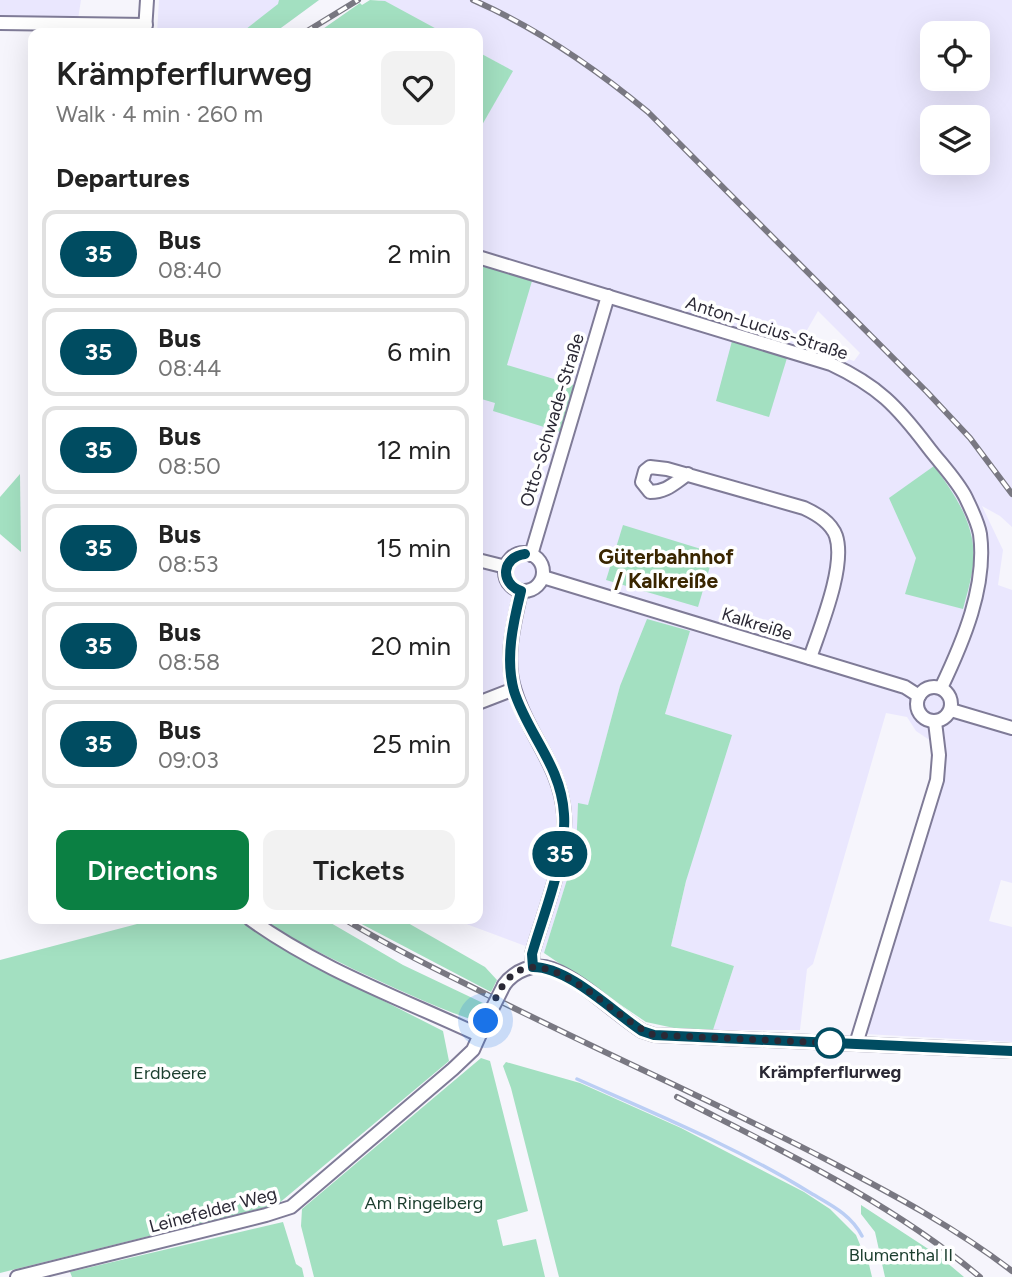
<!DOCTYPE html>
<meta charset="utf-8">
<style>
:root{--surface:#fff;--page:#f2f2f2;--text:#222;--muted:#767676;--line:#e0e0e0;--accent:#0b8043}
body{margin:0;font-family:Figtree,sans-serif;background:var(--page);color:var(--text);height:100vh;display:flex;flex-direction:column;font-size:26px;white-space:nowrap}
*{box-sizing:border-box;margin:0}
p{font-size:23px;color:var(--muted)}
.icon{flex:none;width:38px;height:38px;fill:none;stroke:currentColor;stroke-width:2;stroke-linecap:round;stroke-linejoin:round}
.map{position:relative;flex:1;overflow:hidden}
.sheet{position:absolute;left:28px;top:28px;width:455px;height:896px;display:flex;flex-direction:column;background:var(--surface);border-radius:14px;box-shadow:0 7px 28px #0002}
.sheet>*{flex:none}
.badge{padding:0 14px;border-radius:23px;font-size:24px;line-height:46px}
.fabs{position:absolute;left:920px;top:21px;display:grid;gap:14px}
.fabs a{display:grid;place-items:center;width:70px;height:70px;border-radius:14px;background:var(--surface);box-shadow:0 7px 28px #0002;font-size:35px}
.you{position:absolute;width:35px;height:35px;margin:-18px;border:5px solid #fff;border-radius:50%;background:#1a73e8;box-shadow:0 0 0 10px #1a73e833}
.map>.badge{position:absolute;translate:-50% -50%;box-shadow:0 0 0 4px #fff}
h2{padding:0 28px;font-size:26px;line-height:63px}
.round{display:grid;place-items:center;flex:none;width:74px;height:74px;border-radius:14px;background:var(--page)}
.overview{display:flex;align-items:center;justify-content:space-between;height:119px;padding:0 28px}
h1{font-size:33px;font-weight:600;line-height:52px}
.cta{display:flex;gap:14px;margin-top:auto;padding:14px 28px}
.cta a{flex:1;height:80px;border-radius:14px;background:var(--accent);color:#fff;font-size:28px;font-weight:600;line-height:80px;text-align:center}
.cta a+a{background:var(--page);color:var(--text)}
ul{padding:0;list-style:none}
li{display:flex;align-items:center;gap:21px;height:88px;margin:0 14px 10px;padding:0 14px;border:4px solid var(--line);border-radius:14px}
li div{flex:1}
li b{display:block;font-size:26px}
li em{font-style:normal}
li .badge{min-width:77px;font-weight:700;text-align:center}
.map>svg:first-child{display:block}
</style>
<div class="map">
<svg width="1012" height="1277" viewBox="0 0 1012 1277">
<rect width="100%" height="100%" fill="#f6f5fc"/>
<g fill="#eae7fe" fill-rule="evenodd">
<path d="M0,0h81l-3,19 -78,-1z"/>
<path d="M159,0h160l-45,33h-117z"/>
<path d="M379,0h633v527l-12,-11 -18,-10 21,44 -5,35 14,5v293l-11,-3 -12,41 23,6v115l-147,-8 73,-235 -11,-4 6,-36 -2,-18 -15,-10 -9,-14 -21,-4 -73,251 -6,5 -7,61h-87l21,-64 -63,-20 15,-65 -21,-167 24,-83 -69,55 -32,120 -10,-2 -2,47 -32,102 -91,-34h25v-787l34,-61 -34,-19v-19h-34zM933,33h45v46h-45zM933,117h45v46h-45zM818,311l42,42 -6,8 -55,-17z"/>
</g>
<g fill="#a3e0c1">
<path d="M279,0h40l-45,33h-33l37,-29z"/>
<path d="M370,0l15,1 59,32h-127l43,-30 2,2z"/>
<path d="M478,52l35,19 -35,61z"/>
<path d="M478,264l54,17 -25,84 67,20 -14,47 -67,-21 2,-8 -17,-5z"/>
<path d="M732,341l55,17 -18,59 -53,-16z"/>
<path d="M934,466c23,31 46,65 38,106 -2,13 -6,25 -9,37l-58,-15 11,-36 -27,-60z"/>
<path d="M20,474l1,78 -21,-18v-37z"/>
<path d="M623,525l91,28 -16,54 -92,-27z"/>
<path d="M647,619l43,12 -25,83 67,21 -46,146 -15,65 63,20 -21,64 -39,-2 -28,-6 -102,-69 32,-102 2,-48 10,2 32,-119z"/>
<path d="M156,919h83l31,22 43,24 130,66 6,30 -171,143 -278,69v-313z"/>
<path d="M262,919h62l79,46 82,39 -5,14 -7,2c-41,-14 -80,-33 -120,-51 -30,-15 -63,-30 -91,-50z"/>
<path d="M352,919h49l84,48 12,13 -6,12z"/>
<path d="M481,1058l9,3 38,150 -31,9 6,26 33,-7 9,38h-231l-13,-51 1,-17z"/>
<path d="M506,1062l74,21 101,45 123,64 26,17 26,26 7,17 4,4 5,21h-313l-48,-189 -8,-22z"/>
<path d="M861,1205l78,51 25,21h-79l-10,-45 -14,-18z"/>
<path d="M283,1222l13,42 6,4 2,9h-232l-2,-5z"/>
</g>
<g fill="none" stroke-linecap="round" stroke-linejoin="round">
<path stroke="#bbcef4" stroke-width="3.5" d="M577,1079c79,35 159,68 232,113 20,12 42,22 53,44"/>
<g stroke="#7f7b97" stroke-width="16">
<g id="minor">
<path d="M0,23l146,2"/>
<path d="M145,31l2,-31"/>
<path d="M478,257l353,107c47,22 66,42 97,83 12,16 29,33 38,51 5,11 12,24 14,36 7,52 -17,108 -39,154"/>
<path d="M688,474c-14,9 -21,18 -38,18l-8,-10 3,-11 5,-4 17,2 137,39c13,6 27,14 32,28 10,30 -16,92 -26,122"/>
<circle cx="524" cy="572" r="19"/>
<path d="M531,555l77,-259"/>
<path d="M478,560l28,7"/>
<path d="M543,577l362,110 14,9"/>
<path d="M521,591c-7,32 -17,68 -6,100 13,44 46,76 49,123 3,44 -20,98 -32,140l1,13"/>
<circle cx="934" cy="704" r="17"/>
<path d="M478,703l36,-14"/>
<path d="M951,710l61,18"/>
<path d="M250,919c69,50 152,80 229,116"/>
<path d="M504,985c10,-14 30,-23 48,-16 31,12 62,44 90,62l12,4 358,16"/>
<path d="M856,1044l81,-264 2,-25 -4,-33"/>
<path d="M17,1277l249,-62 25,-8 162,-138 20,-19 13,-29"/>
</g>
</g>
<use href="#minor" stroke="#fff" stroke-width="12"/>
<g stroke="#797882" stroke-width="6">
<g id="rail">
<path d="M473,0c64,28 122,68 175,112l279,280 43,46 42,56"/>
<path d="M304,33l54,-33"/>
<path d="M344,919c41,25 83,46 126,67 119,61 242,114 361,176 63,33 125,66 181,109"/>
<path d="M677,1097c105,54 212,104 303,180"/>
</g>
</g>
<use href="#rail" stroke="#fff" stroke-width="3.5" stroke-dasharray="10" stroke-linecap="butt"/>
<g stroke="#7f7b97" stroke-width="16" stroke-linecap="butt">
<path id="minor-bridge" d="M486,1021l18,-36"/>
</g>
<use href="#minor-bridge" stroke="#fff" stroke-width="12"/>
</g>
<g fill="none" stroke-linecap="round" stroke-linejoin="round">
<g stroke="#fff" stroke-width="16">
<path id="line" d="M525,554c-23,3 -26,29 -4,37 -8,32 -16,68 -7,100 14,44 47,74 50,123 3,44 -20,98 -32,140l1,13c36,0 80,45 109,64l12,4 358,16"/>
</g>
<use href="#line" stroke="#004c61" stroke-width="10"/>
<path stroke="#2b2935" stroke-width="7" stroke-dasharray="0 12.6" d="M486,1021c6,-14 12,-32 23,-43 39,-40 107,44 145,57l176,8"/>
</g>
<circle fill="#fff" stroke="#004c61" stroke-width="3.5" cx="830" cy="1043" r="14"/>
<g text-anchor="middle" stroke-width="7" stroke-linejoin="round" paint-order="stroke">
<g font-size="18" fill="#2b2935" stroke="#fff">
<text transform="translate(767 328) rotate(18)" y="6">Anton-Lucius-Straße</text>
<text transform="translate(552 420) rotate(-73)" y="6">Otto-Schwade-Straße</text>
<text transform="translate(757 624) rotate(17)" y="6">Kalkreiße</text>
<text transform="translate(213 1210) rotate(-15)" y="6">Leinefelder Weg</text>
</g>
<g font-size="18" font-weight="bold" fill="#2b2935" stroke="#fff">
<text x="830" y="1078">Krämpferflurweg</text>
</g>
<g font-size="18" fill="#1b3e2e" stroke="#fff">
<text x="170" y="1079">Erdbeere</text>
<text x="424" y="1209">Am Ringelberg</text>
<text x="901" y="1261">Blumenthal II</text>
</g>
<g font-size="21" font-weight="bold" fill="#3a2600" stroke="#fff">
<text x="666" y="564">Güterbahnhof<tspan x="666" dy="24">/ Kalkreiße</tspan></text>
</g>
</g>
</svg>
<div class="fabs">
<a><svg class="icon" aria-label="locate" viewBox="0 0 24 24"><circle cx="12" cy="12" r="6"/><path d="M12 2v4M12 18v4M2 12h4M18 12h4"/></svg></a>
<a><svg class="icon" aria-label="layers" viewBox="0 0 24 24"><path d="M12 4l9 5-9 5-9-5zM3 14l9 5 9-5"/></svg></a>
</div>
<div class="you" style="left:486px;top:1021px"></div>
<b class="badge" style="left:560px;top:854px;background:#004c61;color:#fff">35</b>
<section class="sheet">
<div class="overview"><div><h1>Krämpferflurweg</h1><p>Walk · 4 min · 260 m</p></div><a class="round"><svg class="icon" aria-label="heart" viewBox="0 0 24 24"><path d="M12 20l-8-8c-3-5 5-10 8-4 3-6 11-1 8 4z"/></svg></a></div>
<h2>Departures</h2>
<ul>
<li><span class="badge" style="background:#004c61;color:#fff">35</span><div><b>Bus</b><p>08:40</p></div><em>2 min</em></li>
<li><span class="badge" style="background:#004c61;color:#fff">35</span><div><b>Bus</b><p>08:44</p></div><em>6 min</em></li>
<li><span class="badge" style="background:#004c61;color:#fff">35</span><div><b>Bus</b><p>08:50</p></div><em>12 min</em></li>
<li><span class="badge" style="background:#004c61;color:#fff">35</span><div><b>Bus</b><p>08:53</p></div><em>15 min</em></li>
<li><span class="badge" style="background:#004c61;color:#fff">35</span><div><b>Bus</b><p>08:58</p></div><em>20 min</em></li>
<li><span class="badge" style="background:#004c61;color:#fff">35</span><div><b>Bus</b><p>09:03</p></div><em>25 min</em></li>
</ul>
<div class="cta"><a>Directions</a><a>Tickets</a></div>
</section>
</div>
